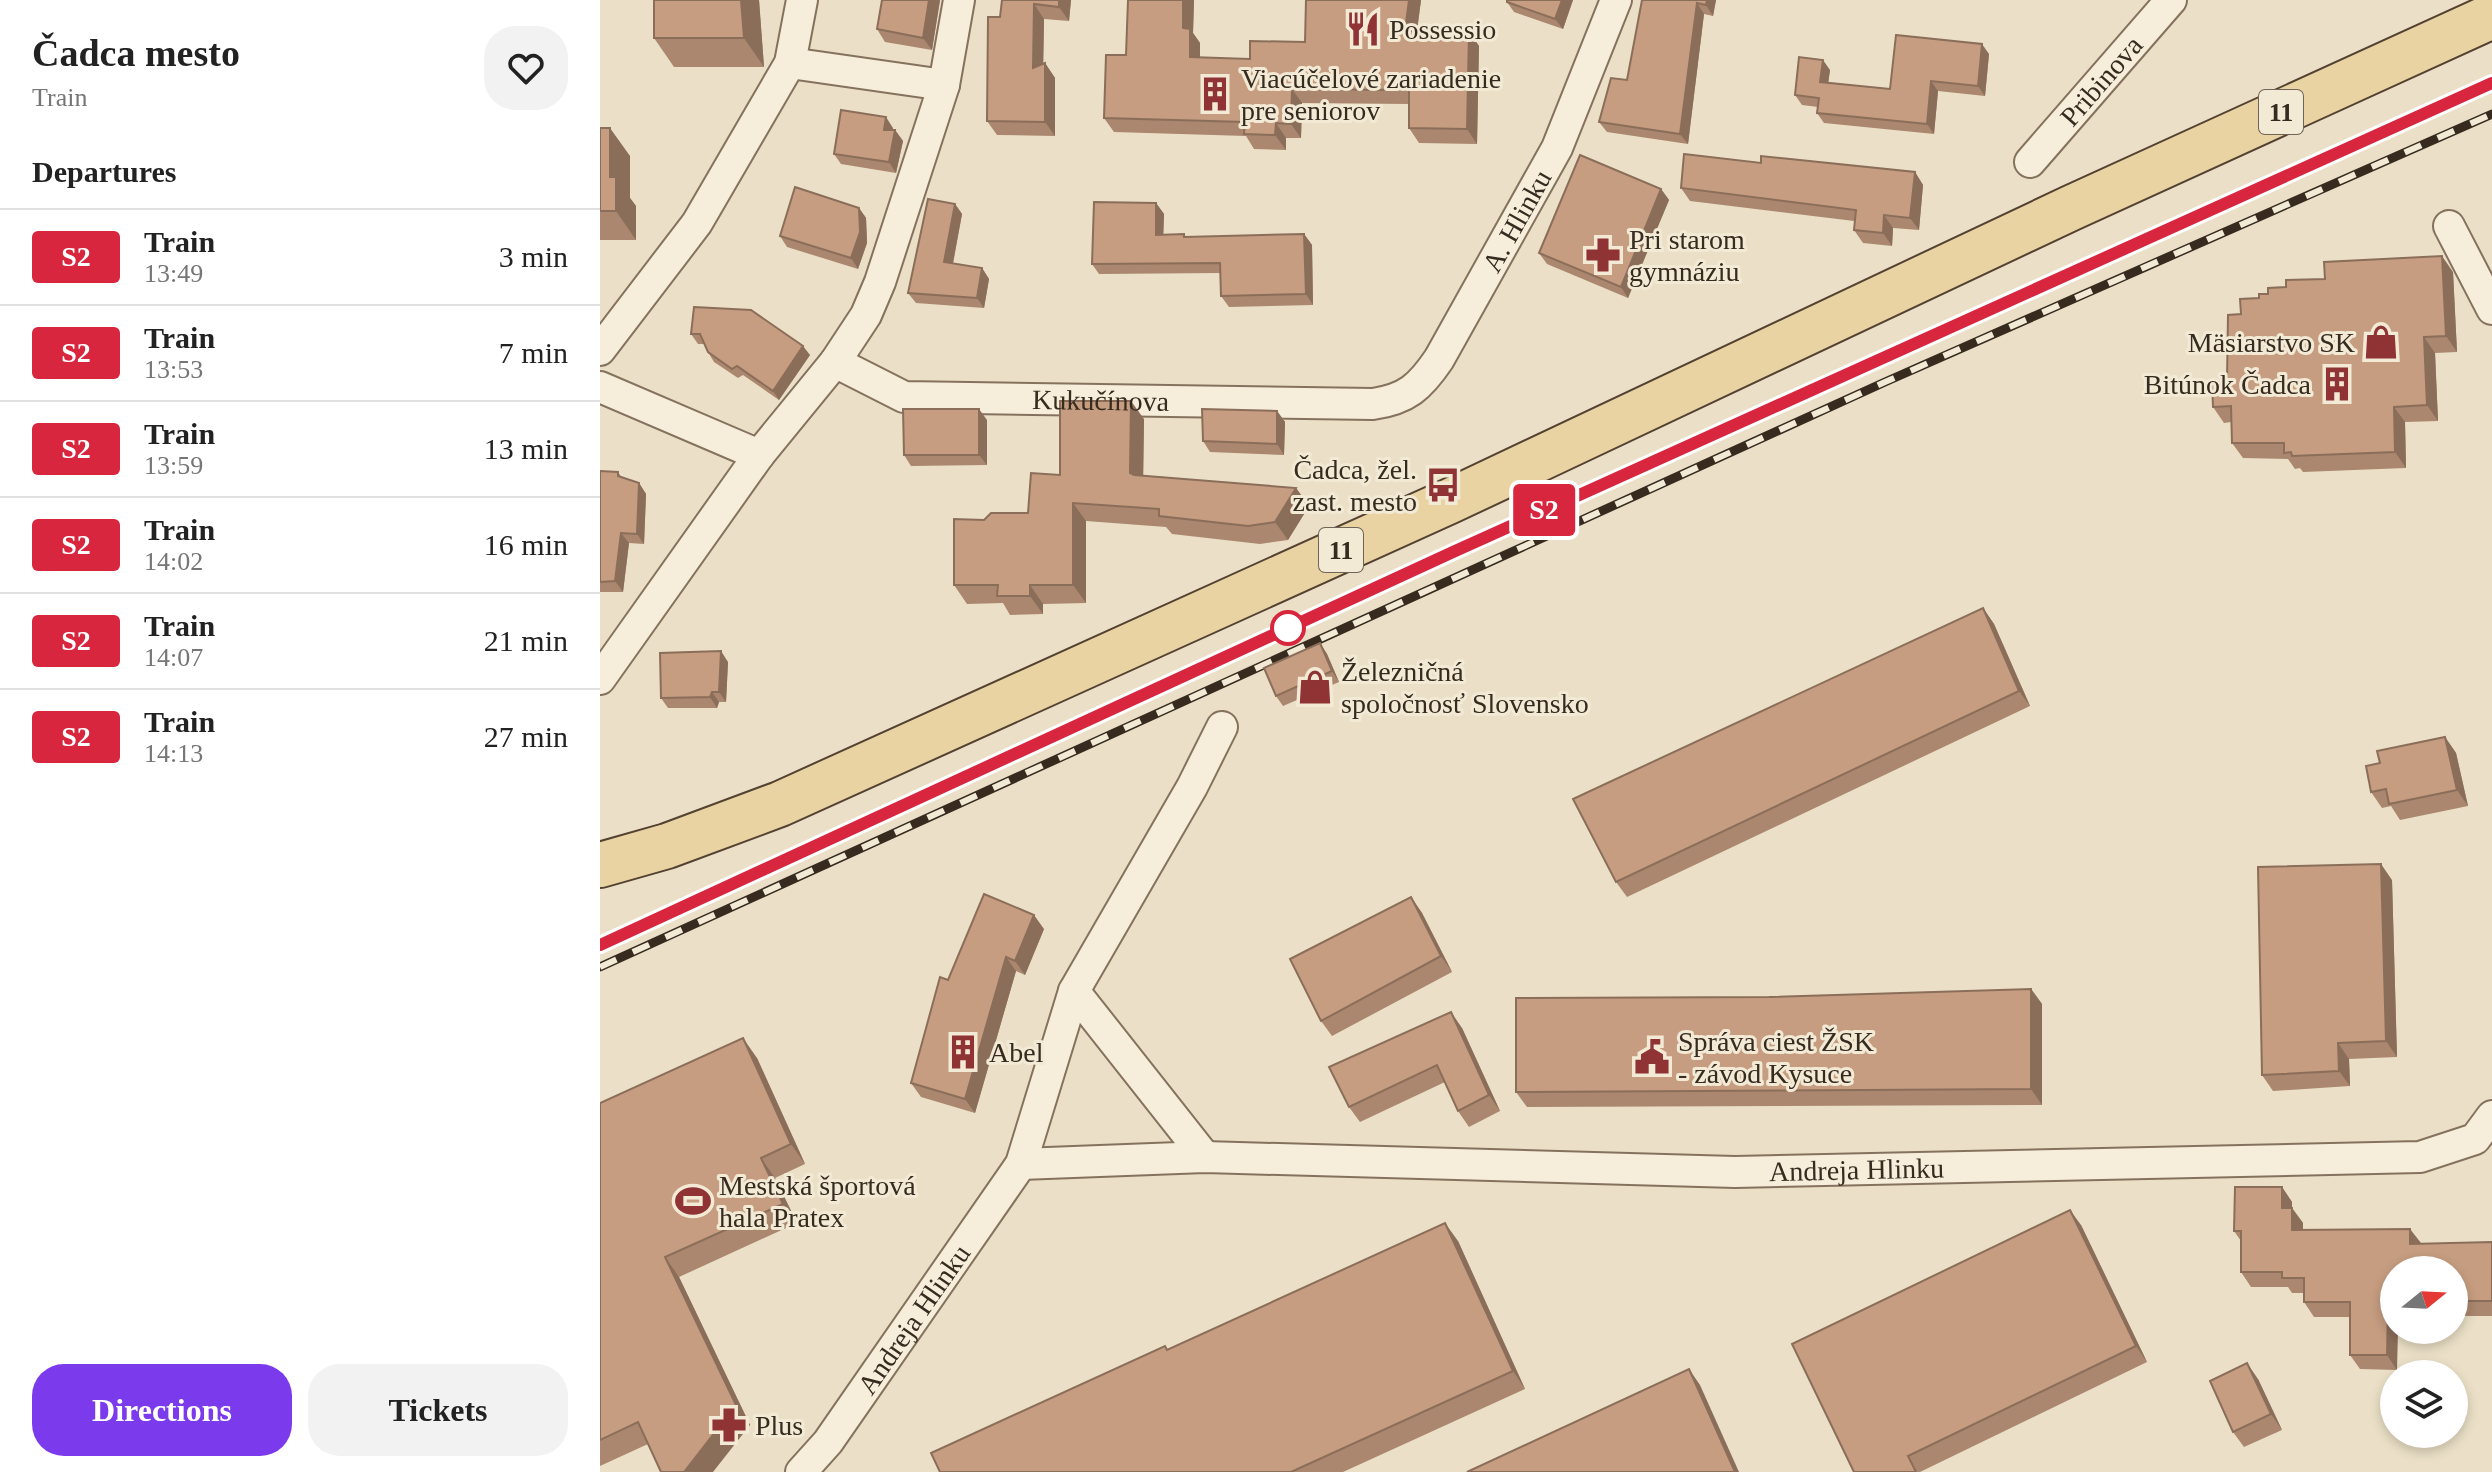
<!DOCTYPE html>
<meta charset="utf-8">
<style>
:root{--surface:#fff;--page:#f2f2f2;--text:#222;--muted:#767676;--line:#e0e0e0;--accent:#7c3aed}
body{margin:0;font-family:Georgia,serif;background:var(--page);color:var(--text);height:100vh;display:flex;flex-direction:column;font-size:30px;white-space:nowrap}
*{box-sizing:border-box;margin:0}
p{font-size:26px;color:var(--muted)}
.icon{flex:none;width:44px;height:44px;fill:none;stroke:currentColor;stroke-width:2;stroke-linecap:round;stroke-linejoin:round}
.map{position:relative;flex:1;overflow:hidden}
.details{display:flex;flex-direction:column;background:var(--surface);width:600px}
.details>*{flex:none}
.badge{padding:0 16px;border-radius:6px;font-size:28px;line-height:52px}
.needle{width:52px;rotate:72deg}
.tools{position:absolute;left:1780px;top:1256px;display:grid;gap:16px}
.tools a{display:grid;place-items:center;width:88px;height:88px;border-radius:50%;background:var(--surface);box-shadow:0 4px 12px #0003;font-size:40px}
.map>.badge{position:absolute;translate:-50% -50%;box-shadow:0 0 0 4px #fff}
h2{padding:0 32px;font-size:30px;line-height:72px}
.round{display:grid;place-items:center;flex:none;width:84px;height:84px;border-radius:32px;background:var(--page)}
.head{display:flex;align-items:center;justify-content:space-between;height:136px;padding:0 32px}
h1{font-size:38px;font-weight:600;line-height:60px}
.primary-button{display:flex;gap:16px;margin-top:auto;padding:16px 32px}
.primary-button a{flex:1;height:92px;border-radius:32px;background:var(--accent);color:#fff;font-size:32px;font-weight:600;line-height:92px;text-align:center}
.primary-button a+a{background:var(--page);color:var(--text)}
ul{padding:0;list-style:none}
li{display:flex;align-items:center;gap:24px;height:96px;padding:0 32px;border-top:2px solid var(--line)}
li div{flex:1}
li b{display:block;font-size:30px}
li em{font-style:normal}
li .badge{min-width:88px;font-weight:700;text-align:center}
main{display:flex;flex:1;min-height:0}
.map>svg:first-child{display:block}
</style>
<main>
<section class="details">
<div class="head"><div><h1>Čadca mesto</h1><p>Train</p></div><a class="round"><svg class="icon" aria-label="heart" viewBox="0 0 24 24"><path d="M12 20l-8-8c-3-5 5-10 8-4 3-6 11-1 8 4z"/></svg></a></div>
<h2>Departures</h2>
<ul>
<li><span class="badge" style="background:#d7263d;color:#fff">S2</span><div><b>Train</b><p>13:49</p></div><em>3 min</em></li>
<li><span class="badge" style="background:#d7263d;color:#fff">S2</span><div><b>Train</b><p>13:53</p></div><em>7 min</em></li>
<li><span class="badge" style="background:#d7263d;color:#fff">S2</span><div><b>Train</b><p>13:59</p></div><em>13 min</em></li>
<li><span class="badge" style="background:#d7263d;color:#fff">S2</span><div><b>Train</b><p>14:02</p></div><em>16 min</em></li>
<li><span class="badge" style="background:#d7263d;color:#fff">S2</span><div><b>Train</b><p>14:07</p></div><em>21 min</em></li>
<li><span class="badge" style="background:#d7263d;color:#fff">S2</span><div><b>Train</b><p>14:13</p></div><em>27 min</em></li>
</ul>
<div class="primary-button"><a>Directions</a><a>Tickets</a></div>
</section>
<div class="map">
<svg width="1892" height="1472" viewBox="0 0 1892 1472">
<rect width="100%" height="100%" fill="#ebe0c7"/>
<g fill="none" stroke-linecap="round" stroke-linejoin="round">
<g stroke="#85725e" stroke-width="34">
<g id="minor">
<path d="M190,63l154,22"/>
<path id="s1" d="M1430,162l141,-162"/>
<path d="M1849,226l43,83"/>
<path d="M0,350l97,-127 93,-160 12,-63"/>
<path id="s2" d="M235,362l69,35 469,7c34,-5 47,-17 66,-45l118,-211 59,-148"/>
<path d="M0,387l159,68"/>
<path d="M0,679l159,-224 76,-93 31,-47 14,-33 64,-197 15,-85"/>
<path d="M474,991l131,166"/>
<path id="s3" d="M421,1164l184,-7 530,15 685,-15 55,-18 17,-23"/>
<path id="s4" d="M201,1472l27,-30 193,-278 53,-173 118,-204 30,-60"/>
</g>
</g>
<g stroke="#534132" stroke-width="48">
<path id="primary" d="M0,865l67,-19 113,-42 670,-303 621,-293 421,-192"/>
</g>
<use href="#minor" stroke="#f6edda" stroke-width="30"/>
<use href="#primary" stroke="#ead3a3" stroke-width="44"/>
<g stroke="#372b20" stroke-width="9">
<g id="rail">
<path d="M0,945l1050,-483 842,-379"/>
<path d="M0,967l1285,-585 607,-268"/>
</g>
</g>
<use href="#rail" stroke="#f3ead6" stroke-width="6" stroke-dasharray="18" stroke-linecap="butt"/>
</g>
<g fill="#aa876e">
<path d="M159,0l5,67h-90l-20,-29z"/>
<path d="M340,0l-8,50 -47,-8 -8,-13z"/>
<path d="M402,0h69l-2,21 -25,-2 -1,45 2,-1 10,15v58l-58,-1 -10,-14z"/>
<path d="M528,0h66l-1,33 7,10v15l50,1 55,-17 1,-42h115l-4,31 52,1 10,14 -2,98 -58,-1 -10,-15v-24l-107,-1 -1,35h-15v12l-32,-1 -8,-13 -132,-4 -10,-14 22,-63z"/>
<path d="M907,0h66l-10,29 -49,-17 -7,-10z"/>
<path d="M1042,0h74l-3,16 -9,-2 -16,130 -81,-12 -8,-10 28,-42z"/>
<path d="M1389,54l-4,42 -47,-5 -4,43 -110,-11 -7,-10 1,-6 -16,-2 -7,-10 35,-25 -2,13 62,6z"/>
<path d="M0,128l30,28v42l6,8v34h-36z"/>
<path d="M293,128v2h2l8,11 -7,32 -55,-9 -7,-10z"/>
<path d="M1161,163l154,9 8,13 -4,45 -26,-2 -1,18 -29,-3 -9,-13v-9l-164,-20 -9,-13z"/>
<path d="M1061,189l8,11 -41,98 -81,-34 -8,-11z"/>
<path d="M556,203l8,11 -1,21 21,-1 2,3 118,-3 8,11 1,60 -84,2 -8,-11 -1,-23 -121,1 -7,-10z"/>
<path d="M355,204l7,10 -9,50 29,4 7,11 -5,29 -68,-5 -8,-10z"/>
<path d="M259,208l7,10 1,25 -9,26 -71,-22 -7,-11z"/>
<path d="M1853,272l4,80 -22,1 3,68 -33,1 1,46 -103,4 -3,-4 -5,1 -7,-10 -45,-1 -11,-15 -1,-21 -7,1 -11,-16 14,-26 14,-67 18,-16 27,-11z"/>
<path d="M94,307l116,48 -31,45 -36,-25 -5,3 -24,-16 -6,-10 -4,-8h-6l-7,-10z"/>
<path d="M677,411l8,11 -1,33 -74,-3 -7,-11z"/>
<path d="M544,419l-1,57 153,12 13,18 -21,34 -28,4 -88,-10 -6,-7 -80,-6v82l-43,1v10l-33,1 -7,-12 -36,1 -13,-19 30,-65 44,-7 32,-38z"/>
<path d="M387,420v45l-76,1 -7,-11z"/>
<path d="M0,471l18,1 4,6 17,5 7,11 -2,50 -15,-1 -6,49h-23z"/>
<path d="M1383,608l11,16 36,82 -403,191 -11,-15z"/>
<path d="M720,643l7,11 12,28 -56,24 -7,-10z"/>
<path d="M128,662l-2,40h-7l-2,6h-49l-7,-10z"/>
<path d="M1845,737l11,16 12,53 -68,14 -9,-14 -9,2 -11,-16 9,-29z"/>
<path d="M1792,880l5,177 -48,2 1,27 -77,5 -11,-16z"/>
<path d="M811,897l11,16 30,59 -120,64 -11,-15z"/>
<path d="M444,929l-19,46 -9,-4 -41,142 -54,-16 -10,-14 37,-103z"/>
<path d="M1431,989l11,15v101l-515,2 -11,-15 253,-95z"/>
<path d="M862,1028l38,83 -31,16 -11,-16 -13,-29 -85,40 -11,-15z"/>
<path d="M157,1058l48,106 -30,14 22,45 -118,54 71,148 -102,19 -48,22v-363z"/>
<path d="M1682,1187l10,15v6l11,15v7l118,14 71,-2v74h-38v-46h-60v60l3,40 -37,-1 -10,-14v-38h-36l-10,-15v-9h-12l-4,-6h-37l-10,-15v-31l-7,-10z"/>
<path d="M1481,1225l66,137 -227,110h-66z"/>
<path d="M858,1241l67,148 -182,83h-403l225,-126 3,4z"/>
<path d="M1658,1379l24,51 -38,17 -11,-15z"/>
</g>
<g fill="#8b6e5a">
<path d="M141,0h18l5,67 -20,-29z"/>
<path d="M329,0h11l-8,50 -9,-12z"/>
<path d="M459,0h12l-2,21 -10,-14z"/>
<path d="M583,0h11l-1,33 7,10v29l-10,-15 -7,-29z"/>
<path d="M809,0h12l-6,46 -10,-15z"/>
<path d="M962,0h11l-10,29 -8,-10z"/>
<path d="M1107,0h9l-3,16 -7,-11z"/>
<path d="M1097,3l7,11 -16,130 -8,-10z"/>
<path d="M434,4l10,15 -1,63 -10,-14z"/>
<path d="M869,32l10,14 -2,98 -10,-15z"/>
<path d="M1382,44l7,10 -4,42 -7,-10z"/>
<path d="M1223,60l7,10 -3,22 -7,-10z"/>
<path d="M445,63l10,15v58l-10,-14z"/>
<path d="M1331,81l7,10 -4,43 -7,-10z"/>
<path d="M692,89l10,14 -1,35 -10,-14z"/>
<path d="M286,117l7,11 -2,12 -7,-10z"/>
<path d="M676,123l10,15v12l-11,-15z"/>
<path d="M10,128l20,28v42l6,8v34l-20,-29 -6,-34z"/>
<path d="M295,130l8,11 -7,32 -7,-11z"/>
<path d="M1315,172l8,13 -4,45 -9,-12z"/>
<path d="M1061,189l8,11 -41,98 -7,-11z"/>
<path d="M556,203l8,11 -1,32 -7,-11z"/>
<path d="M355,204l7,10 -11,59 -7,-11z"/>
<path d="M259,208l7,10 1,25 -9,26 -7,-11z"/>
<path d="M1284,215l9,13 -1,18 -9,-13z"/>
<path d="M704,234l8,11 1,60 -7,-11z"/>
<path d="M1842,256l11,16 4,80 -11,-16z"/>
<path d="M382,268l7,11 -5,29 -7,-10z"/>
<path d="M1824,337l11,16 3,68 -11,-16z"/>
<path d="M203,346l7,9 -31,45 -6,-9z"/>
<path d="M531,401l13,18 -1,72 -13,-18z"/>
<path d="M1794,407l11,15 1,46 -11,-16z"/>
<path d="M379,409l8,11v45l-8,-10z"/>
<path d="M677,411l8,11 -1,33 -7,-11z"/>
<path d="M39,483l7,11 -2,50 -7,-10z"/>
<path d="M696,488l13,18 -21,34 -13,-18z"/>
<path d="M473,503l13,18v82l-13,-18z"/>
<path d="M21,533l8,10 -6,49 -8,-11z"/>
<path d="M430,585l13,19v10l-13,-18z"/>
<path d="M1383,608l11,16 36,82 -11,-15z"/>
<path d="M720,643l7,11 12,28 -7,-11z"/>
<path d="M121,651l7,11 -2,40 -7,-10z"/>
<path d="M112,692l7,10 -2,6 -7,-11z"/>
<path d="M1845,737l11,16 12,53 -11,-16z"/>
<path d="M1781,864l11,16 5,177 -11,-16z"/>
<path d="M811,897l11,16 30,59 -11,-16z"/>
<path d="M434,915l10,14 -19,46 -10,-14z"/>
<path d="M406,957l10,14 -41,142 -10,-14z"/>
<path d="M1431,989l11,15v101l-11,-16z"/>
<path d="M851,1012l11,16 38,83 -11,-16z"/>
<path d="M143,1038l14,20 48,106 -14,-20z"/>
<path d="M1738,1043l11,16 1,27 -11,-15z"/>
<path d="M161,1158l14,20 22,45 -14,-19z"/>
<path d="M1682,1187l10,15v20l-10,-14z"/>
<path d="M1692,1208l11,15v21l-11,-14z"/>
<path d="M1470,1210l11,15 66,137 -11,-16z"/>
<path d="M845,1223l13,18 67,148 -12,-18z"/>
<path d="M1810,1229l11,14 -11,1z"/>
<path d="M65,1257l14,20 71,148 -37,47h-29z"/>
<path d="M1788,1302l6,8v20h4l-1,40 -10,-15z"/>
<path d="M1647,1363l11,16 24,51 -11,-16z"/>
<path d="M1089,1369l11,16 39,87h-4z"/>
</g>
<g fill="#c69d80" stroke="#8b6e5a" stroke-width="2">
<path d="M54,0h87l3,38h-90z"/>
<path d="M282,0h47l-6,38 -46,-9z"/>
<path d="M402,0h57v7l-25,-3 -1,64 12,-5v59l-58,-1 1,-104h12z"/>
<path d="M528,0h55v28l7,1v28l60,2v-18l55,1 1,-42h103l-4,31 64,1 -2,97 -58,-1v-38l-117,-1 -1,35 -15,-1 -1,12 -31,-1 1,-12 -141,-4 2,-63h20z"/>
<path d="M907,0h55l-7,19 -48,-17z"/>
<path d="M1042,0h65l-1,5 -9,-2 -17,131 -81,-12 12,-44 16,2z"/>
<path d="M1296,35l86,9 -4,42 -47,-5 -4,43 -110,-11 2,-15 -24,-3 4,-38 24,3 -3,22 70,7z"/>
<path d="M241,110l45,7 -2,13h11l-6,32 -55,-8z"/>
<path d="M0,128h10v49h6v34h-16z"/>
<path d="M1084,154l77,9v-7l154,16 -5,46 -26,-3 -1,18 -29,-3 2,-20 -175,-22z"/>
<path d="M980,155l81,34 -40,98 -82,-34z"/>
<path d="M195,187l64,21 1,24 -9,26 -71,-22z"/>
<path d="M328,199l27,5 -11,58 38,6 -5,30 -69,-5z"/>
<path d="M494,202l62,1v32l28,-1v3l120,-3 2,60 -85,2 -1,-33 -128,1z"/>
<path d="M1842,256l4,80 -22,1 3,68 -33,2 1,45 -103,4 -1,-4 -7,1v-10h-52l-1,-37 -18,1 -1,-25 15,-1 1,-66 13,-1 -1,-15 19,-1v-4h9v-6l18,-1v-7l39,-1 -1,-17z"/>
<path d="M94,307l57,3 52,36 -30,45 -36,-25 -5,3 -24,-17 -8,-18h-9z"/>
<path d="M460,401h71l-1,72 4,2 162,13 -21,34 -27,4 -89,-10v-7l-86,-6v82h-43v11h-33l1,-11h-44v-66l30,1 7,-7h37l3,-40 29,2z"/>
<path d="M303,409h76v46h-75z"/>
<path d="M602,409l75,2v33l-74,-3z"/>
<path d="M0,471l18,1v4l21,7 -2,51 -16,-1 -6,48 -15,1z"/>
<path d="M1383,608l36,83 -403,191 -43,-83z"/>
<path d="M720,643l12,28 -56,25 -12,-28z"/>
<path d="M121,651l-2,41h-7l-2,5 -49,1 -1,-45z"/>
<path d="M1845,737l12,53 -68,14 -3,-15 -15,3 -5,-26 14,-3 -3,-12z"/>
<path d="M1781,864l5,177 -48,2 1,28 -77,4 -4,-208z"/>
<path d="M384,894l50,21 -19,46 -9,-4 -41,142 -54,-16 29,-106 8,3z"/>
<path d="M811,897l30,59 -120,65 -31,-62z"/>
<path d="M1431,989v100l-515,3v-94l253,-1z"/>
<path d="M851,1012l38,83 -31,16 -21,-46 -88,42 -20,-40z"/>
<path d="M143,1038l48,106 -30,14 22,46 -118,53 71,148 -52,67h-23l-23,-50 -38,18v-337z"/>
<path d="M1635,1187h47v21h10v22l118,-1v15l82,-2v59h-38v-31h-60v32h-6l-1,53h-37v-53h-46v-24h-22v-6h-41v-41h-7z"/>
<path d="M1470,1210l66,136 -228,110 8,16h-62l-62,-128z"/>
<path d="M845,1223l68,148 -222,101h-351l-9,-19 234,-107 2,4z"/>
<path d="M1647,1363l24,51 -38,18 -23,-51z"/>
<path d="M1089,1369l46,103h-268z"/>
</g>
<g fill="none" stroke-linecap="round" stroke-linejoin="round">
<g stroke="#fff" stroke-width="18">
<path id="line" d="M0,945l853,-393 1039,-469"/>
</g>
<use href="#line" stroke="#d7263d" stroke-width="12"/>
</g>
<defs>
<g id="restaurant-bare" transform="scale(2.76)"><path d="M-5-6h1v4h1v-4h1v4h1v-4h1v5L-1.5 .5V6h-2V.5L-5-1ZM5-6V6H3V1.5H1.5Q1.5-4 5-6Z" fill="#8f3335" stroke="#f3ead6" stroke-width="2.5" paint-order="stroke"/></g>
<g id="building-bare" transform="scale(2.76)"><path d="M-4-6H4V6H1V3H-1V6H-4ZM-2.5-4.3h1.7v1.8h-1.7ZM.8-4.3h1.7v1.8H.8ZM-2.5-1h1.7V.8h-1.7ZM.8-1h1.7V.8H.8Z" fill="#8f3335" stroke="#f3ead6" stroke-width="2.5" paint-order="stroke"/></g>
<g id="pharmacy-bare" transform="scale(2.76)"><path d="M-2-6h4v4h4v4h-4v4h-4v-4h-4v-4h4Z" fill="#8f3335" stroke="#f3ead6" stroke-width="2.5" paint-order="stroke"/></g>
<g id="shop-bare" transform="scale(2.76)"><path d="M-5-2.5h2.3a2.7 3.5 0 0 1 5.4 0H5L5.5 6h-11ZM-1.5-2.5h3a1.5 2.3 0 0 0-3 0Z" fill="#8f3335" stroke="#f3ead6" stroke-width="2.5" paint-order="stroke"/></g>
<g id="bus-bare" transform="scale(2.76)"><path d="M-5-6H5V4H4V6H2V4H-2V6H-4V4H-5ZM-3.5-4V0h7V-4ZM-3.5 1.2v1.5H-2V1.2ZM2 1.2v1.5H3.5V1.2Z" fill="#8f3335" stroke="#f3ead6" stroke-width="2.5" paint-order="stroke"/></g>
<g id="civic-bare" transform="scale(2.76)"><path d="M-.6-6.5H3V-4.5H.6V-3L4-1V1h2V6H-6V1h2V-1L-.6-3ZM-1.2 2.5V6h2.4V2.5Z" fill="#8f3335" stroke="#f3ead6" stroke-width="2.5" paint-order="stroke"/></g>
<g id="stadium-bare" transform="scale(2.76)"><path d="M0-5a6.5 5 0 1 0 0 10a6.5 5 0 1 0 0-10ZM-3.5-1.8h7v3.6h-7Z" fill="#8f3335" stroke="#f3ead6" stroke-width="2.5" paint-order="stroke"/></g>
</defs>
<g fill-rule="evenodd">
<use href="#restaurant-bare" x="763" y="29"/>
<use href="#building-bare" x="615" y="94"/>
<use href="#pharmacy-bare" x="1003" y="255"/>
<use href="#shop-bare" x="1781" y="342"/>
<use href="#building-bare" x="1737" y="384"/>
<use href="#bus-bare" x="843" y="485"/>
<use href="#shop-bare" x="715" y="687"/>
<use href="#building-bare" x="363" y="1052"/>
<use href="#civic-bare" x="1052" y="1057"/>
<use href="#stadium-bare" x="93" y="1201"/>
<use href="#pharmacy-bare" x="129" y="1425"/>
</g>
<circle fill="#fff" stroke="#d7263d" stroke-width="4" cx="688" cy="628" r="16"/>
<g text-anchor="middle" stroke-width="6" stroke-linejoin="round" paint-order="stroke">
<g fill="#f3ead6" stroke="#6f6457" stroke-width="2">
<rect x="1659" y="90" width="44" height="44" rx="6"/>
<rect x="719" y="528" width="44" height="44" rx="6"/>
</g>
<g font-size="26" font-weight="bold" fill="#372b20">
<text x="1681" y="121">11</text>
<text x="741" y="559">11</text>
</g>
<g font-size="28" fill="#372b20" stroke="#f3ead6" text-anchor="start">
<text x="789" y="39">Possessio</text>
<text x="641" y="88">Viacúčelové zariadenie<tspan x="641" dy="32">pre seniorov</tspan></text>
<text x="1029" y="249">Pri starom<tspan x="1029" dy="32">gymnáziu</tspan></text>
<text x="1755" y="352" text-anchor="end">Mäsiarstvo SK</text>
<text x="1711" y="394" text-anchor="end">Bitúnok Čadca</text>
<text x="817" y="479" text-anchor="end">Čadca, žel.<tspan x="817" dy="32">zast. mesto</tspan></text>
<text x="741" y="681">Železničná<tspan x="741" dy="32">spoločnosť Slovensko</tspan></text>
<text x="1078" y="1051">Správa ciest ŽSK<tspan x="1078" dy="32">- závod Kysuce</tspan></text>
<text x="389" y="1062">Abel</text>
<text x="119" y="1195">Mestská športová<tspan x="119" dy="32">hala Pratex</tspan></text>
<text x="155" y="1435">Plus</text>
</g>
<g font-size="28" fill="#372b20" stroke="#f3ead6">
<text dy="10" stroke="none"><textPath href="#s1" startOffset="108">Pribinova</textPath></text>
<text dy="10" stroke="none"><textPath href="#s2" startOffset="788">A. Hlinku</textPath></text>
<text dy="10" stroke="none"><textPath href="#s2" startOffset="274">Kukučínova</textPath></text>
<text dy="10" stroke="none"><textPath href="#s3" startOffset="836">Andreja Hlinku</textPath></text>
<text dy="10" stroke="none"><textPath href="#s4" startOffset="190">Andreja Hlinku</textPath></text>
</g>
</g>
</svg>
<div class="tools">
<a><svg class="needle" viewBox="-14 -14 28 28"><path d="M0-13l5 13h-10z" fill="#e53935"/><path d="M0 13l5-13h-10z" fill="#767676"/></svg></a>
<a><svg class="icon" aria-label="layers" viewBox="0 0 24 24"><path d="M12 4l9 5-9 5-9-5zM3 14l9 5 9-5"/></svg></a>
</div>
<b class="badge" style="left:944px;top:510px;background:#d7263d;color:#fff">S2</b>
</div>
</main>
